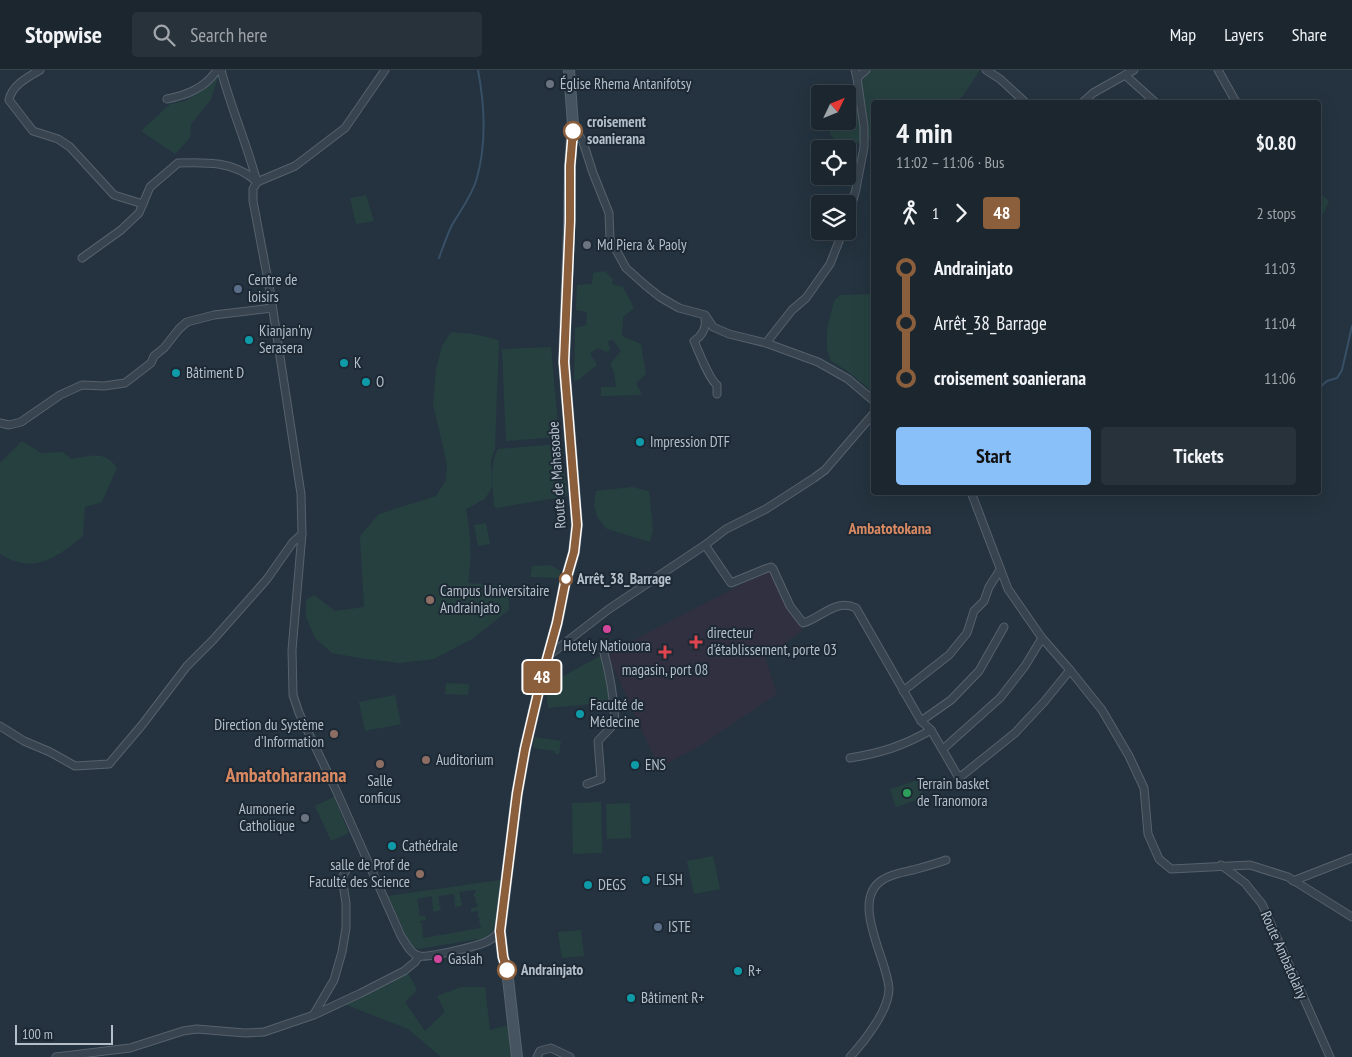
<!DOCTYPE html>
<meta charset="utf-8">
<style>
:root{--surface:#1b262f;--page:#28323b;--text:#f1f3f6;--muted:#a0a5aa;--line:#39434b;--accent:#89c0fa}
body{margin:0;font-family:"PT Sans Narrow",sans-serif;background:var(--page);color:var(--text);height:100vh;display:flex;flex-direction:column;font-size:19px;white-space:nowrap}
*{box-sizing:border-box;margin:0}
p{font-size:16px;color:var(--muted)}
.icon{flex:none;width:28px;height:28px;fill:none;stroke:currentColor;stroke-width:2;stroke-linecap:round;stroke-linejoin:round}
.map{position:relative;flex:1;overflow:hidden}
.panel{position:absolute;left:871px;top:30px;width:450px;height:395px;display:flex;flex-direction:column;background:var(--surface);border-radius:5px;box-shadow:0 5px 20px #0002,0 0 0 1px var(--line)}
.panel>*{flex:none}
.badge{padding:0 10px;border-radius:4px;font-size:18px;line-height:32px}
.needle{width:32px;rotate:47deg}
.tools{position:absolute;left:811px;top:15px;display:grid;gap:10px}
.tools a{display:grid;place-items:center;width:45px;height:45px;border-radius:5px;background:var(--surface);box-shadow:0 5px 20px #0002,0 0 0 1px var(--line);font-size:25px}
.scale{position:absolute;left:15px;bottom:12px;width:98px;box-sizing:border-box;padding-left:5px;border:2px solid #b4bfca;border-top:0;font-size:14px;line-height:18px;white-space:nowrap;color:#b4bfca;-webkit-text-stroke:4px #1d2934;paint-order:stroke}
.map>.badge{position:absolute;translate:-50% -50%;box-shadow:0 0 0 2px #fff}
.legs{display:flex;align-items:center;gap:8px;height:55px;padding:0 25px;font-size:16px}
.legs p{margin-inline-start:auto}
.overview{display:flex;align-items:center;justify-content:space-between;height:85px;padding:0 25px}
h1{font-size:28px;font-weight:800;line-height:38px}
.cta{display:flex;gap:10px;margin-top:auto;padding:10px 25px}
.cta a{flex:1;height:58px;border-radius:5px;background:var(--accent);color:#111;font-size:20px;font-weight:800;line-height:58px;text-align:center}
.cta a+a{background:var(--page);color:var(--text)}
ul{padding:0 25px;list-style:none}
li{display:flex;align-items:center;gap:18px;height:55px;font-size:19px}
li i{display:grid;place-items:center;width:8px;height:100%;margin:0 6px;background:currentColor}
li i::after{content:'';width:12px;height:12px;margin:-6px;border:4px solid;border-radius:50%;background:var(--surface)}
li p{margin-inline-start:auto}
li:first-child i{background:linear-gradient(#0000 50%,currentColor 0)}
li:last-child i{background:linear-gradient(currentColor 50%,#0000 0)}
header{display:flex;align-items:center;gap:30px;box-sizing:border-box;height:70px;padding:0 25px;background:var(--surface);border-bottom:1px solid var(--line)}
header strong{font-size:24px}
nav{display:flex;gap:28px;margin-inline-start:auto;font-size:18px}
.search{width:350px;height:45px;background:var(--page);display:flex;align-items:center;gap:12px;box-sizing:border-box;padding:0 18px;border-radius:5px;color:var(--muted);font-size:19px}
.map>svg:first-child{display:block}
</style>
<header>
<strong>Stopwise</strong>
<div class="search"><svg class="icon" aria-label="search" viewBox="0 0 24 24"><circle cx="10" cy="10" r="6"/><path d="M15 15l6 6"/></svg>Search here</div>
<nav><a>Map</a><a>Layers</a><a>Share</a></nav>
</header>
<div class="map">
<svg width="1352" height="987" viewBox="0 0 1352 987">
<rect width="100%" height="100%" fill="#24333f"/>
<path fill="#313040" d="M772,502l30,59 -37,26 12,37 -77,52 -41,22 -52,-114 154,-80z"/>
<g fill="#264040" fill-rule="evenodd">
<path d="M868,0h112l-17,26 -8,6h-81v37c-11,2 -31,10 -40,0 -7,-8 -4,-12 -15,-18l-2,-5 3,-2v7h28v-23c8,-9 11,-18 20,-28z"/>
<path d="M219,5l-9,26 -19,23 -1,14 -15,16 -34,-23 29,-27 15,-3 14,-8z"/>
<path d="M1319,122l10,9 -10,23z"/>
<path d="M366,125l8,26 -18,3 -6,-26z"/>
<path d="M604,201l9,8 -1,5 11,3 11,21 -11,9 -1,19 19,8 5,30 -10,9 6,12 -41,1v-9h15l-2,-15 -4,-8 11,-13 -8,-11 -5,1 2,9 -4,2 -8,-4 -8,5 7,12 -17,14 -6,2 1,-53 11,-3 1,-13 -11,-2 1,-25 15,-1 1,-11z"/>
<path d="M874,224v99l-24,-20 -20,-13 -3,-10v-20l7,-29 6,-6z"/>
<path d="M451,262l23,2 25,6 -4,108 -4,12 1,27 -7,12 -19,10c5,30 6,45 2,74l40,3 1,24 -37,29 -38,20 -35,4 -40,-5 -27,-5 -17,-15 -9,-21v-17l8,-5 21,16 29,-4 -4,-71 19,-22 57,-18 10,-16 1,-16 -14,-60 3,-35 6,-23z"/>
<path d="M551,277l8,90 -53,4 -4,-92z"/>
<path d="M22,371l19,12 21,-1 10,7c20,-3 32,-9 45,9l-15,34 -17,5 -2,29c-18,15 -40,33 -65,26 -6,-1 -12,-5 -18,-8v-91z"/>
<path d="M559,374l9,52 -72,12 -2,-2c-1,-19 -5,-40 4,-57z"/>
<path d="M632,417l17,4 4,39 -3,12 -43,-13 -9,-11 -4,-12 2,-15z"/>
<path d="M486,453l4,21 -12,2 -4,-21z"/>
<path d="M550,495l11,6 -3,7 -28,-1 2,-11z"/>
<path d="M602,585l10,47 -64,6 -2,-23 1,2 2,-3z"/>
<path d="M446,613l23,1 -1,11 -23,-1z"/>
<path d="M395,625l6,29 -36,7 -6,-29z"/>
<path d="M534,667l27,4 -2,13h-4v-3l-22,-3z"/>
<path d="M918,710l6,18 -28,9 -6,-18z"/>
<path d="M334,727l15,36 -18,8 -16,-35z"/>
<path d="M601,732l1,51 -29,1 -1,-51z"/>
<path d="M630,733l1,35 -24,1 -1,-35z"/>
<path d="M713,786l7,33 -26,5 -7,-33z"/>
<path d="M500,810l-4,46 -6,8 -5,4 -67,11 -7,-3 -23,-50zM475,820l1,3h-2v4h2v2l-1,1 3,7 -7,1v4l7,-1v7h2l-1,3 2,7 -58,10 -1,-15h-2v-2l6,-1 -1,-4h-6v-3h1l-3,-14 15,-3 1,16 8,-2 -1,-4 -1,-1 -1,-2h2l-2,-7 16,-2 1,13 7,-1v-4h-2l1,-2 -2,-8z"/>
<path d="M581,860l3,26 -22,2 -4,-26z"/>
<path d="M407,901l10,19 -12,12 20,29 20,-19 -8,-16 24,-9h24l5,43 18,-5 4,32h-71l-33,-28 -64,-25 32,-14z"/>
</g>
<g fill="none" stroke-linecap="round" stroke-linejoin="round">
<g stroke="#385067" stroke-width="2">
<path d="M439,188c4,-11 8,-23 13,-33 8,-14 19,-28 24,-44 11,-36 9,-74 2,-111"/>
<path d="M1319,318l8,-7 10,-3 5,-8 10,-44"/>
</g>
<g stroke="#56626d" stroke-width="9">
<g id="street">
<path d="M40,0c-12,7 -28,15 -31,30l24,31 25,8 12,8 44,48 29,9"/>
<path d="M221,0c10,38 26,74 36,112l-4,7v12l17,90 31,203 1,40 -10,116 1,45 6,18 37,77 65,146c4,6 10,19 18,20 9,2 60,-10 69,-15 5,-2 8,-6 12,-10"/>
<path d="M986,0l14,9 25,23"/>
<path d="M1218,0l18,32"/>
<path d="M1125,5l30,27"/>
<path d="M857,8l9,-8"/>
<path d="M167,29c20,-4 38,-11 50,-29"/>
<path d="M1083,32l10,-9 41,-23"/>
<path d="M573,55l10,17 10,31 16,40 1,26 16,29 19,17 15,12 19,11 26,7 8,12 16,7 37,9 52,19 30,17 26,22"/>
<path d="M848,149l8,-30 8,-42v-20l-7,-49 -2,-8"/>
<path d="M82,188l39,-28 18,-17 11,-26 28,-24c28,-1 57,-2 79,19l38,-16 50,-38 40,-58"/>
<path d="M705,248c2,9 -3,18 -11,23 5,11 15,38 23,44v9"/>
<path d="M766,273l26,-33 14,-12 24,-34 13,-33"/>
<path d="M0,353l9,2 12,-3 39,-27 22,-10 22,1 21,-3 26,-20 3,-7 10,-8 15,-19 8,-7 27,-7 58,-7"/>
<path d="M971,422l37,97 34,49 28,32 32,40 27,46 15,32 4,46 11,25 12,10 79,-4 38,12 64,40"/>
<path d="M705,475l26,38 34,-14 6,-2 2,2 17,37 13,17c18,-5 33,-25 53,-15l65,113 10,9 28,48 56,-45 29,-31 26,-32"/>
<path d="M548,586l61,-47 96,-64 21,-16 40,-20 48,-31 11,-8 49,-57"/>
<path d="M903,621l46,-36 18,-22 7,-22 10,-10 5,-14 11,-17"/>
<path d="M921,651l30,-21 28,-29 25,-44"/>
<path d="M0,656l24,15 26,11 25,14 34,-2 33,-39 45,-59 26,-26 54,-61 26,-37 9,-8"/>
<path d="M943,679l57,-51 25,-32 17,-28"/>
<path d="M850,688c31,-5 53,-12 81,-28"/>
<path d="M587,714l14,-5 -3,-38 17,-18c-1,-26 -5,-49 -12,-74"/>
<path d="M1221,795l24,18 17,21 68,153"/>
<path d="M1293,811l59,-23"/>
<path d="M314,944l20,-34 8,-28 4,-24v-25l-4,-25 6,-12"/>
<path d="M56,987l74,-9 53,-17 14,-2 48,4 19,-1 50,-17 47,-22 43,-22 11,-9 4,-6"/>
<path d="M537,987l3,-6 11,-3 19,9"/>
<path d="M850,987c14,-15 39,-47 39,-68 -1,-29 -41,-90 -5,-110 8,-5 20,-7 29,-9 11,-3 22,-6 33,-10"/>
</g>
</g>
<g stroke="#56626d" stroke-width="12">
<path id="secondary" d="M517,987l-10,-87 -4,-13 -3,-26 17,-137 8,-45 15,-64 17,-62 8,-40 9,-31 3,-27 -13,-163 5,-131 1,-66 3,-40 -4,-55"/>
</g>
<use href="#street" stroke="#38444f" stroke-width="7"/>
<use href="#secondary" stroke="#465462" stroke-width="10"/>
</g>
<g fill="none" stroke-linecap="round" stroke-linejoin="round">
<g stroke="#fff" stroke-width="11">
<path id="line-1" d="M507,900l-4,-13 -3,-26 17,-137 8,-45 15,-64 17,-62 8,-40 9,-31 3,-27 -13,-163 6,-141v-55l3,-35"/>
</g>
<use href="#line-1" stroke="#8b5e3c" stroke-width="8"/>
</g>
<g fill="#6b7280" stroke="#1d2934" stroke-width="2">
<circle cx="550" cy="14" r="5"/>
<circle cx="587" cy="175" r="5"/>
<circle cx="305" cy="748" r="5"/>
</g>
<g fill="#fff" stroke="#8b5e3c" stroke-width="2.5">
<circle cx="573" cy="61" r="9"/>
<circle cx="566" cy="509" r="6"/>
<circle cx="507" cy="900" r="9"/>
</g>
<g fill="#5c6f8a" stroke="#1d2934" stroke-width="2">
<circle cx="238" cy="219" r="5"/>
<circle cx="658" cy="857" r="5"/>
</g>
<g fill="#0f9aa8" stroke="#1d2934" stroke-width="2">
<circle cx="249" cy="270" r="5"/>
<circle cx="344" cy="293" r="5"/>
<circle cx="176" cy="303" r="5"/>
<circle cx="366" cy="312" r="5"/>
<circle cx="640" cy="372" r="5"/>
<circle cx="580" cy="644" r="5"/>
<circle cx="635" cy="695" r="5"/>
<circle cx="392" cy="776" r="5"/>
<circle cx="646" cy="810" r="5"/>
<circle cx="588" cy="815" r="5"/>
<circle cx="738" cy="901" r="5"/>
<circle cx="631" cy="928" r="5"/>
</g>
<g fill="#8d6e63" stroke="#1d2934" stroke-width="2">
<circle cx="430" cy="530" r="5"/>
<circle cx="334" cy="664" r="5"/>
<circle cx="426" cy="690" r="5"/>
<circle cx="380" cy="694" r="5"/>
<circle cx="420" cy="804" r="5"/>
</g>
<g fill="#d1479c" stroke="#1d2934" stroke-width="2">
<circle cx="607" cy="559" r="5"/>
<circle cx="438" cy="889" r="5"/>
</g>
<g fill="#e0444e" stroke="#1d2934" stroke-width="2">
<path d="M693.5 564.5h5v5h5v5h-5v5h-5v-5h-5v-5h5z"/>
<path d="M662.5 574.5h5v5h5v5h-5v5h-5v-5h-5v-5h5z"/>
</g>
<circle fill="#2e9e5b" stroke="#1d2934" stroke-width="2" cx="907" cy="723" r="5"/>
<g text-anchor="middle" stroke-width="4" stroke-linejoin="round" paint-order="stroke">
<g font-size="15" fill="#b4bfca" stroke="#1d2934" text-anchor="start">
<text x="560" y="19">Église Rhema Antanifotsy</text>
<text x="597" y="180">Md Piera &amp; Paoly</text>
<text x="248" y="215">Centre de<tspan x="248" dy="17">loisirs</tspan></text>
<text x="259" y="266">Kianjan'ny<tspan x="259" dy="17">Serasera</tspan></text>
<text x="354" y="298">K</text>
<text x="186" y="308">Bâtiment D</text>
<text x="376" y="317">O</text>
<text x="650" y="377">Impression DTF</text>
<text x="440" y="526">Campus Universitaire<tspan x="440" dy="17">Andrainjato</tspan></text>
<text x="707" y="568">directeur<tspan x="707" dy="17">d'établissement, porte 03</tspan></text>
<text x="607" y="581" text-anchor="middle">Hotely Natiouora</text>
<text x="665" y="605" text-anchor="middle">magasin, port 08</text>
<text x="590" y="640">Faculté de<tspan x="590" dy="17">Médecine</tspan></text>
<text x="324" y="660" text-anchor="end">Direction du Système<tspan x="324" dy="17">d'Information</tspan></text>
<text x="436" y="695">Auditorium</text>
<text x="645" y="700">ENS</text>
<text x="380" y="716" text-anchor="middle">Salle<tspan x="380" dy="17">conficus</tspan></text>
<text x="917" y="719">Terrain basket<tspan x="917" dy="17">de Tranomora</tspan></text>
<text x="295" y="744" text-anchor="end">Aumonerie<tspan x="295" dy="17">Catholique</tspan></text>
<text x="402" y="781">Cathédrale</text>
<text x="410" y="800" text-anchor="end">salle de Prof de<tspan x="410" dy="17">Faculté des Science</tspan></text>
<text x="656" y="815">FLSH</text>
<text x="598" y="820">DEGS</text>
<text x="668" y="862">ISTE</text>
<text x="448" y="894">Gaslah</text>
<text x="748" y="906">R+</text>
<text x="641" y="933">Bâtiment R+</text>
</g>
<g font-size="15" font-weight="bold" fill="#b4bfca" stroke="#1d2934" text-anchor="start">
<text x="587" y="57">croisement<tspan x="587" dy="17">soanierana</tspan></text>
<text x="577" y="514">Arrêt_38_Barrage</text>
<text x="521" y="905">Andrainjato</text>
</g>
<g font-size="15" fill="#b4bfca" stroke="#1d2934">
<text transform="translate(557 405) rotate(-94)" y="5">Route de Mahasoabe</text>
<text transform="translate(1284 885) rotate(66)" y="5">Route Ambatolahy</text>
</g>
<g font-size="16" font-weight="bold" fill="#d88962" stroke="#1d2934">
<text x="890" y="464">Ambatotokana</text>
</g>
<g font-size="20" font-weight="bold" fill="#d88962" stroke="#1d2934">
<text x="286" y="712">Ambatoharanana</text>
</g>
</g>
</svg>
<div class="tools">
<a><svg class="needle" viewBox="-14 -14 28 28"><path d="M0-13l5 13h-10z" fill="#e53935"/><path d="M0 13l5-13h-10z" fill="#a0a5aa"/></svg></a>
<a><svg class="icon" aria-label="locate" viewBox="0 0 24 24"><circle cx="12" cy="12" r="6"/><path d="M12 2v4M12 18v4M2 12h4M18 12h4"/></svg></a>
<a><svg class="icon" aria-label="layers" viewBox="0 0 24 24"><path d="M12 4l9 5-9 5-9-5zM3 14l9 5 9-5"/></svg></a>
</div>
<div class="scale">100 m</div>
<b class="badge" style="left:542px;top:607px;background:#8b5e3c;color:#fff">48</b>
<section class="panel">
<div class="overview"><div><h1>4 min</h1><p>11:02 – 11:06 · Bus</p></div><b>$0.80</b></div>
<div class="legs"><svg class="icon" aria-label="walk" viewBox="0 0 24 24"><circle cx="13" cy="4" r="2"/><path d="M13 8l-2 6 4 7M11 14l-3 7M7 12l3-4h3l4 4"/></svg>1<svg class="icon" aria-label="forward" viewBox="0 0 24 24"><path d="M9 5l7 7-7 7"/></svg><b class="badge" style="background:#8b5e3c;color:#fff">48</b><p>2 stops</p></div>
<ul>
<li><i style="color:#8b5e3c"></i><b>Andrainjato</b><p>11:03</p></li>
<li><i style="color:#8b5e3c"></i><span>Arrêt_38_Barrage</span><p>11:04</p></li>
<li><i style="color:#8b5e3c"></i><b>croisement soanierana</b><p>11:06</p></li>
</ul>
<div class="cta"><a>Start</a><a>Tickets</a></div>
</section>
</div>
